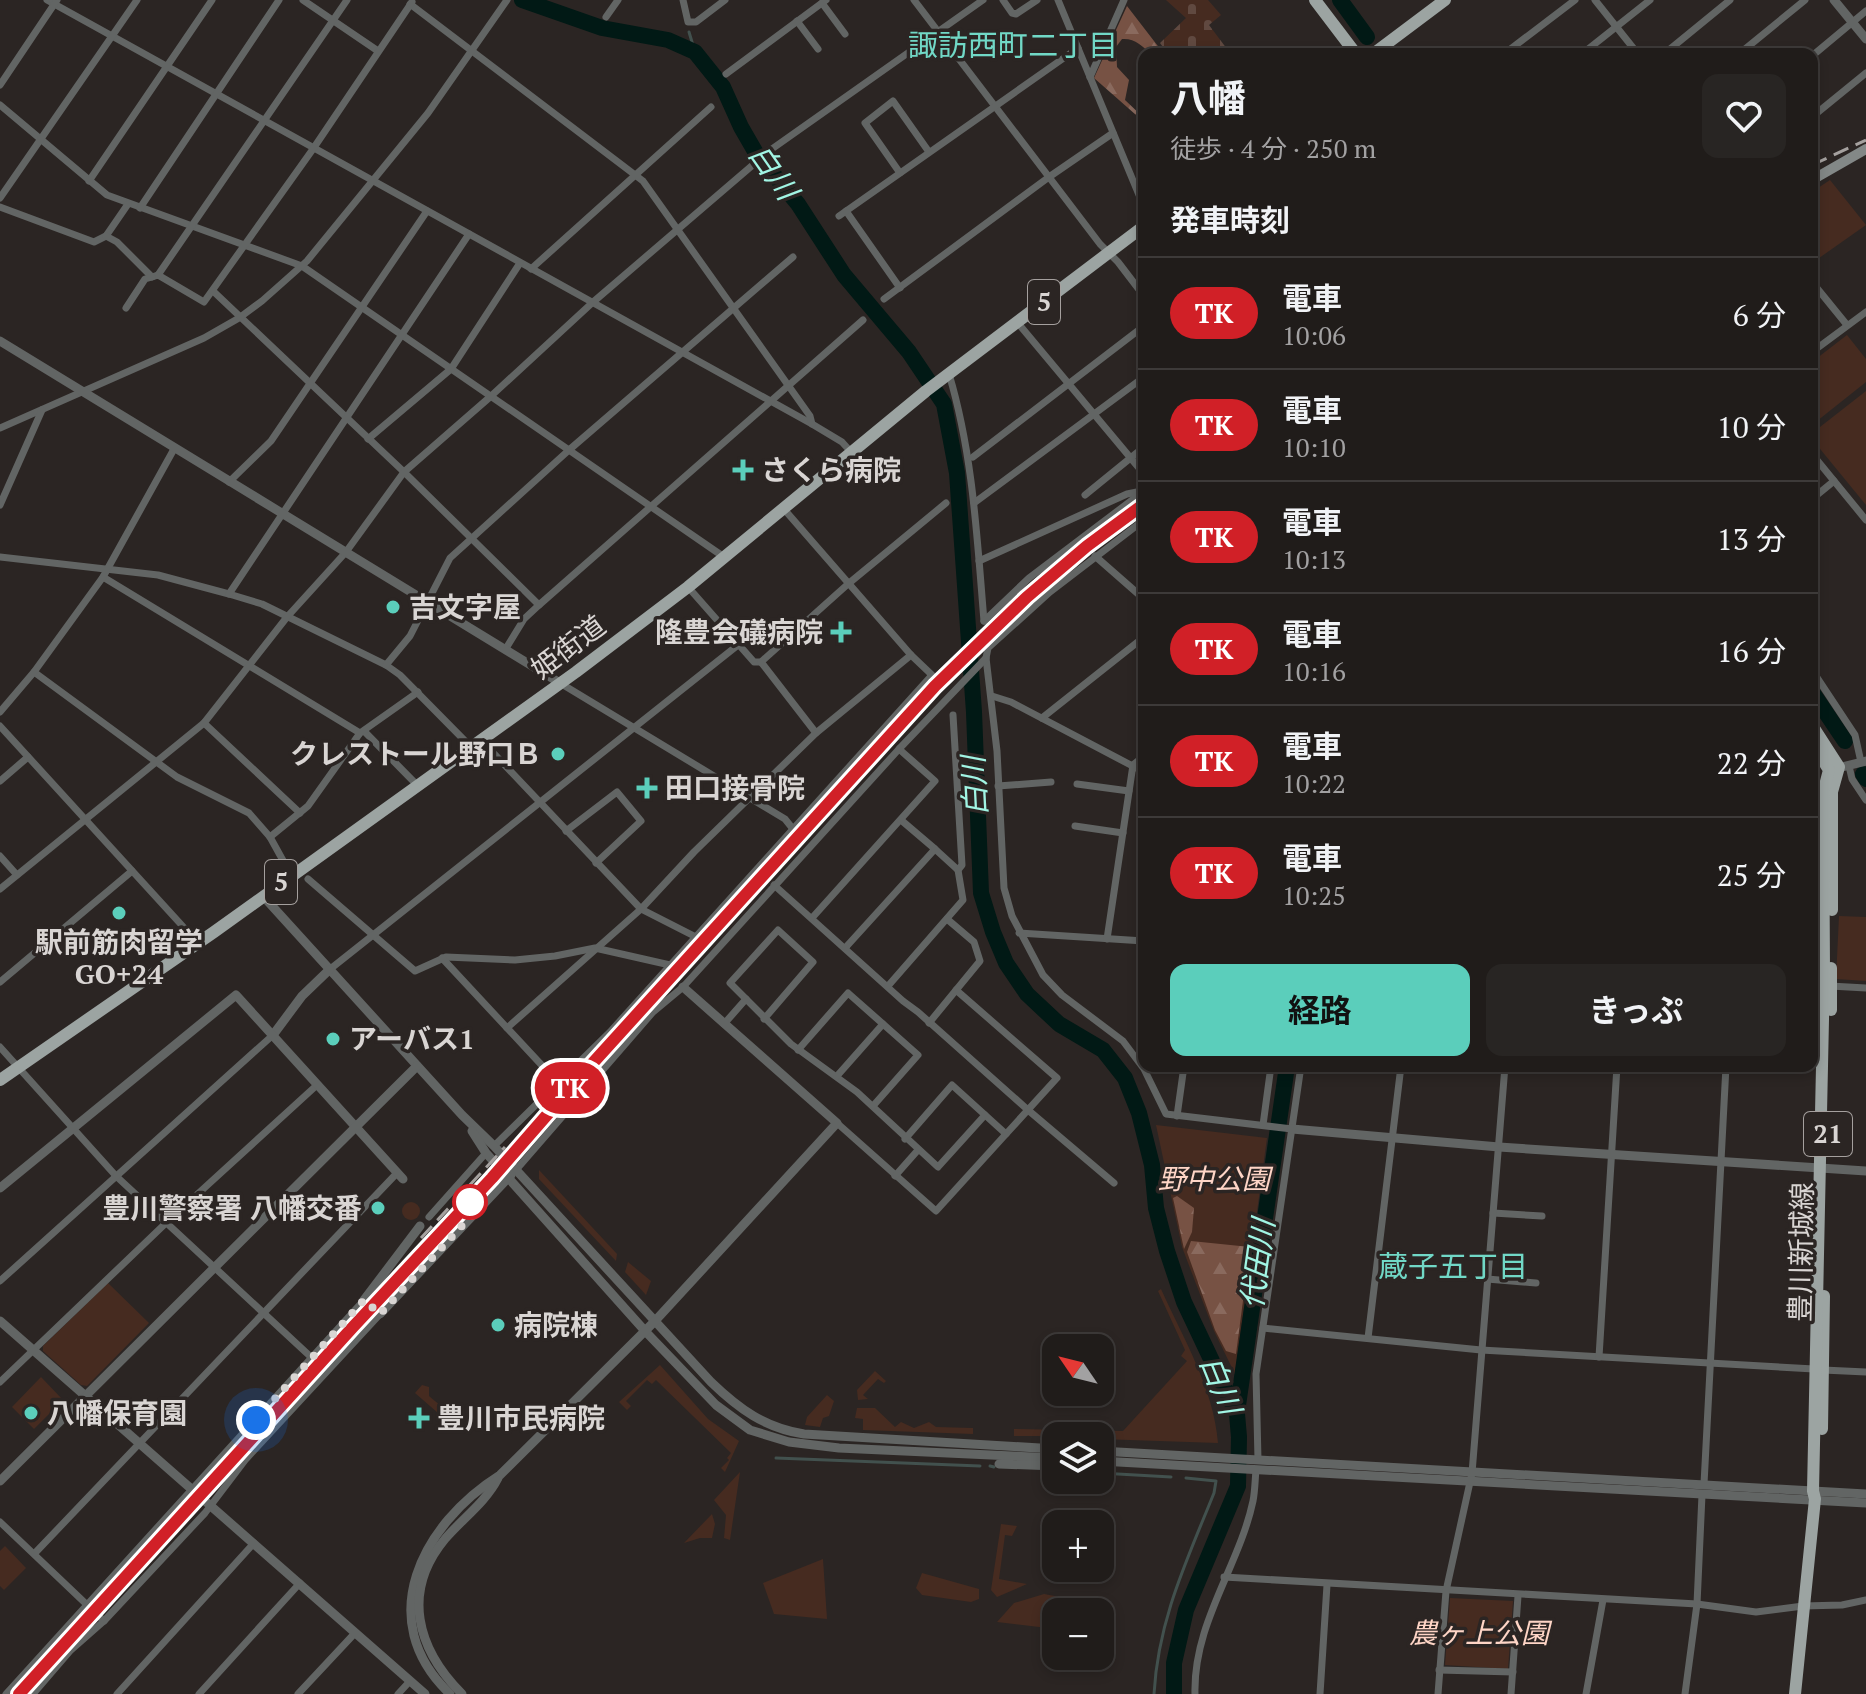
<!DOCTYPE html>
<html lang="ja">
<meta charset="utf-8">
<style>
:root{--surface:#201c1a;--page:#282523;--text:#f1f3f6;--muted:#a2a1a2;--line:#3d3a39;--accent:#5bcebb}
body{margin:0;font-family:"PT Serif","Noto Sans JP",serif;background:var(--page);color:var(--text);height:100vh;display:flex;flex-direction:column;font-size:30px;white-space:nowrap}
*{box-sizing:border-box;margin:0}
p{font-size:26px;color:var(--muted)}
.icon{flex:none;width:44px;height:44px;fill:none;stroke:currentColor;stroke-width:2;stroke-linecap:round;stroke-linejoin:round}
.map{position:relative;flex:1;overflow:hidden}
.sheet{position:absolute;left:1138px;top:48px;width:680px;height:1024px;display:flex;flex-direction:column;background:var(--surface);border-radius:16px;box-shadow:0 4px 12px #0003,0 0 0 2px var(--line)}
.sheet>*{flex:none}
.badge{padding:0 16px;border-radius:26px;font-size:28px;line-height:52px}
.needle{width:52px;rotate:305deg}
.buttons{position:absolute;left:1042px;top:1334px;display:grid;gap:16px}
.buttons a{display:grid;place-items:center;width:72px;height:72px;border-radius:16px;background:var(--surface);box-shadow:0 4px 12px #0003,0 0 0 2px var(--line);font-size:40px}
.you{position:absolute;width:40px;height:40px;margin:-20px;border:6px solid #fff;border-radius:50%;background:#1a73e8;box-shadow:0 0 0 12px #1a73e833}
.map>.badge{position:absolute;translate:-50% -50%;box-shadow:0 0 0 4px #fff}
h2{padding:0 32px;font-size:30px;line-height:72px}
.round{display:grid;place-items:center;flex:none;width:84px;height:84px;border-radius:16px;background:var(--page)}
.summary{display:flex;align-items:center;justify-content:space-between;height:136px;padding:0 32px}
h1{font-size:38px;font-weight:700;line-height:60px}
.cta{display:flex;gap:16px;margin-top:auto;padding:16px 32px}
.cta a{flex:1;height:92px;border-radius:16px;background:var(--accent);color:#111;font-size:32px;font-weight:700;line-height:92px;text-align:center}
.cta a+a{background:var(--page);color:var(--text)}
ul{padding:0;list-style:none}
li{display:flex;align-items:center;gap:24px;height:112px;padding:0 32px;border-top:2px solid var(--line)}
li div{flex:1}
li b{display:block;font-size:30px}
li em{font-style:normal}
li .badge{min-width:88px;font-weight:700;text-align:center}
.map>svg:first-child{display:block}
</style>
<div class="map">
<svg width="1866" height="1694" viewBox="0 0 1866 1694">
<defs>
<pattern id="forest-firs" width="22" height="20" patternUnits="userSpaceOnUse" patternTransform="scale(2)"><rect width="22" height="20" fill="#775244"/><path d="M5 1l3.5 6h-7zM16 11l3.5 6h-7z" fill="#8a6a5e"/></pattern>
<pattern id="cemetery-stones" width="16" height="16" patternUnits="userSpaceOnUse" patternTransform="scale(2)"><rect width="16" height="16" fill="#462b20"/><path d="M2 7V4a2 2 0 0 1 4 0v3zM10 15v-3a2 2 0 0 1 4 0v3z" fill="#604940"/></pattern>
</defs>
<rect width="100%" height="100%" fill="#2b2523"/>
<g fill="#462b20">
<path d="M1830,180l36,45 -54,38v-71z"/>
<path d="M1847,335l19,24v23l-54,43v-63z"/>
<path d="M1866,391v114l-50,-61 4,-17z"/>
<path d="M1839,916l27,1v64l-30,-2z"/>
<path d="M1156,1125l111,13 -32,236 -21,-43 -32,-84z"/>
<path d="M539,1170l78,84 -1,7 -77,-82z"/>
<circle cx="411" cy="1211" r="9"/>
<path d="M628,1262l23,19 -5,14 -21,-23z"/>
<path d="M108,1283l41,40 -62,63 -6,-1 -38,-34v-5z"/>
<path d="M1161,1289c22,49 53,100 57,154l-118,-4v-3h-86v-7l109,2 64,-70 -6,-5 4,-6 -27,-59z"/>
<path d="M660,1365l48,54 31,22 -14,31 -4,-4 8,-8 -2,-2 4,-5 -75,-73 -4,4 -5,-4 -21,21 5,5 -4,4 -8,-8z"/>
<path d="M875,1371l11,10 -2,2 -6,-4 -15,16 5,4 -10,1 -1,-10z"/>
<path d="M41,1377l22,23 -29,29 -22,-22z"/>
<path d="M422,1385l7,2v9c9,8 20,17 33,20l-2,10h-7l-38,-33z"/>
<path d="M827,1395l7,6 -5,15 -6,2 -3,9 -15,-2 2,-8z"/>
<path d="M857,1408h18l20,19 6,-5 13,6 15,-6 7,5 37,1v6l-110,-4v-11l-8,-1z"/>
<path d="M740,1472l-10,68 -6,-2 2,-23 -12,-15z"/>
<path d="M712,1514l3,10 -3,14h-12l-16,5z"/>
<path d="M1001,1524l16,2 -5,10 -7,-1 -6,44 28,5 -30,13 -6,-7z"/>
<path d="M5,1546l21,22 -22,22 -4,-4v-35z"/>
<path d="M823,1559l4,60 -53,-5 -11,-31z"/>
<path d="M922,1573l57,16v10l-8,3 -49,-7 -6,-7z"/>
<path d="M1044,1594l59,11 -3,20v-13h-44v17l-59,-7 17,-19z"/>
<path d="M1450,1598l63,3 -5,68 -63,-4z"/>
</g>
<g fill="url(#forest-firs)">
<path d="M1127,6l37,48h-13c-9,-8 -16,-16 -29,-15l-6,8 1,20 12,13 -4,20 19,18v4l-50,-44z"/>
<path d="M1177,1196l17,12 -2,24 -8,17 -11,-51z"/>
<path d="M1191,1241l59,6 -14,107 -10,-3 -11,-21 -28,-78z"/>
</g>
<path fill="url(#cemetery-stones)" d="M1166,0h42l13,15 -12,10 21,28 -62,1 -8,-11 26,-25z"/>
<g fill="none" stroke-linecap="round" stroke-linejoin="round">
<g stroke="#42514e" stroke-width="3">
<path d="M689,32l6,20"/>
<path d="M776,1458l204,8"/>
<path d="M990,1466l4,1"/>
<path d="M1100,1473l71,4"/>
<path d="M1154,1694c4,-74 33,-134 60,-201l2,-12 -30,-3"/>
</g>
<g stroke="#011915" stroke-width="16">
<path d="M522,0l80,28 66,12 27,12 28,35 18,40 15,26 42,51 46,71 65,77 35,52 13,69 17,239 7,181 12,39 13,31 21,31 32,30 44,26 22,28 14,35 13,52 4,43 11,43 17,51 53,112 2,23 -1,49 -52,124 -12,53v31"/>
<path d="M1340,0l27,37"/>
<path d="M1812,692l33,49"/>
<path d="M1863,774l3,5"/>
<path d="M1237,1412l50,-346"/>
</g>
<path stroke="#453f3d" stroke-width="7" stroke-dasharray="7 3.5" stroke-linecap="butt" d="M751,875l18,15"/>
<g stroke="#626564" stroke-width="7">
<path d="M47,0l765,424 30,18 9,10"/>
<path d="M303,0l75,51"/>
<path d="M683,0l5,22h8l29,-22"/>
<path d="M914,0l186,244 18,18 26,34"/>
<path d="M1003,0l9,13 4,1 21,-14"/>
<path d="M1058,0l86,207"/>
<path d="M1595,0l43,54"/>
<path d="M822,3l23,31"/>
<path d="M410,4l233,177 167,235 2,8"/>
<path d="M606,17l12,-17"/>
<path d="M797,21l21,28"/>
<path d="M1504,54l71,-54"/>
<path d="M1582,54l68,-54"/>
<path d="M1664,54l66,-54"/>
<path d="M1739,54l66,-54"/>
<path d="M1812,56l54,-45"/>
<path d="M726,74l100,-74"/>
<path d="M1090,77l34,-77"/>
<path d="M0,85l57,-85"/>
<path d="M0,105l107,90 195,71 422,291"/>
<path d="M1812,117l54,-44"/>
<path d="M900,173l-35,-50 28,-22 36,51"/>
<path d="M89,181l123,-181"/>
<path d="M0,198l137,-198"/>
<path d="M0,207l94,35 12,-6 22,-32"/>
<path d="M140,208l139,-208"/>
<path d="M846,211l54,77"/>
<path d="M839,216l239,-168"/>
<path d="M106,236l11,6 35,35 6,-2 46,27 109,-153 99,-147"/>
<path d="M531,269l180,-162"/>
<path d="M158,275l189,-275"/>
<path d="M1812,282l35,43"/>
<path d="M213,291l191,181 135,133"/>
<path d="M884,299l165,-122 64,-44"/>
<path d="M126,308l19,-29 7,-2"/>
<path d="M1017,322l127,152"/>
<path d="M1812,352l54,-40"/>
<path d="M949,374c24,80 28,164 35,247"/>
<path d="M0,428l204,-90 35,-20 23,-17 45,-40 121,-148 79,-113"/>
<path d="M368,439l83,-70 69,-106"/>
<path d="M1812,454l54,66"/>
<path d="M973,457l171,-131"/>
<path d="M229,482l42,-41 156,-230"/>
<path d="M1085,495l59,-48"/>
<path d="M1812,499l22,-18"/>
<path d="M974,503l170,-126"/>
<path d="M0,505l42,-95"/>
<path d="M1144,520l-94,72 -62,56 -2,10 11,93 7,137 8,28 31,59 19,20 61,46 21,28 22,45 126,15"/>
<path d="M1095,556l49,43"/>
<path d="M0,557l158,18 71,19 33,10 124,61 14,10 71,72"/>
<path d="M979,561l148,-67 15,-3"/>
<path d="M103,577l257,156"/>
<path d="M688,587l66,75h7l87,-78 98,-81"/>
<path d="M229,594l240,-360"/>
<path d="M984,621l45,-43 115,-87"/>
<path d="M505,650l19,-31 15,-14 324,-285"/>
<path d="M761,662l55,71"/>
<path d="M386,665l24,-29 40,-78 119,-108 224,-193"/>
<path d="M1812,670l43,65 6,27"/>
<path d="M34,672l143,105 72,36 21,24 21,38"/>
<path d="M560,683l225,136 8,10"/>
<path d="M992,696l19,6 133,70"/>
<path d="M0,712l34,-40 69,-95 71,-128"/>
<path d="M953,715l9,150 -4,5"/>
<path d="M1042,718l102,-81"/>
<path d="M204,723l96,90"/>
<path d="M0,726l198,217"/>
<path d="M364,731l54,55"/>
<path d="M481,740l160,169 55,28"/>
<path d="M1849,766l3,13 14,21"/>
<path d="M0,781l28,-24"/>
<path d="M1077,784l52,7"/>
<path d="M998,786l53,-4"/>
<path d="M1075,826l48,7"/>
<path d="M566,831l51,-39 24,29 -45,42"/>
<path d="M270,837l38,-31 52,-73 58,-41"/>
<path d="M0,856l17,19"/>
<path d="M308,879l107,92 31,-14 69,3 40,-4 40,-8 75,17"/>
<path d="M774,885l129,116 15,11 110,98 86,73"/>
<path d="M0,889l204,-166 83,-106 59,-65 58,-80 86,-75 102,-94 177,-152 214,-151"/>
<path d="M812,918l123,-137 -36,-32"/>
<path d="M1019,933l125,8"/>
<path d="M1107,939l26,-174 11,-9"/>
<path d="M846,947l89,-98 -34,-29"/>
<path d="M442,958l133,143"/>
<path d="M329,970l409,-325"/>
<path d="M0,982l132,-111"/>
<path d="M1812,985l54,3"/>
<path d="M888,986l75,-86 -5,-30 -23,-21"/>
<path d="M956,990l101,88 -51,56"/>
<path d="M764,1019l49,-57 -35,-32 -48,53 61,61 66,48 81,75 47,-52"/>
<path d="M929,1023l51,-62 -6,-19 -27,-23"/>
<path d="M724,1024l22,-25"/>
<path d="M507,1028l134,-119 53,-57 122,-119 95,-78"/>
<path d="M0,1047l116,129 196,182"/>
<path d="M798,1050l50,-57 70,62 -45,51"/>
<path d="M837,1076l46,-52"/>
<path d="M1177,1116l7,-50"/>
<path d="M837,1123l99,88 70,-77 -54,-49 -47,54"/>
<path d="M1263,1125l8,-59"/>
<path d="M494,1146l116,-114 322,-357 -21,-20 -128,-147"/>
<path d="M516,1170l137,-158 30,-25 216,-238 87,-91"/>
<path d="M895,1176l23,-26"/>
<path d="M1493,1213l49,3"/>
<path d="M429,1217l57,-64"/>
<path d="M1487,1279l49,4"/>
<path d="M0,1281l273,-246"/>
<path d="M1263,1328l218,22 333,19"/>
<path d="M1368,1338l33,-272"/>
<path d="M1599,1357l18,-291"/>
<path d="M1823,1370l43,2"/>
<path d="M0,1382l167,-160 150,-137"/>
<path d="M1258,1460l-2,-86 45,-308"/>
<path d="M1704,1484l22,-418"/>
<path d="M0,1522l104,99"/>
<path d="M35,1553l362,-380"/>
<path d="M1224,1577l473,27 59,8 47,-6 39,-1 24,-5"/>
<path d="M1439,1670l74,2"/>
<path d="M6,1694l358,-394 16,14 -134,145 -41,54 -101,108 -34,30 -37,43"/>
<path d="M117,1694l137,-151"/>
<path d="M199,1694l101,-111"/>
<path d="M298,1694l57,-61"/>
<path d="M398,1694l12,-13"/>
<path d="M1195,1694c-2,-71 44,-127 58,-193 2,-10 2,-21 3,-31"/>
<path d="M1320,1694l7,-109"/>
<path d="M1438,1694l8,-103 26,-118 33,-407"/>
<path d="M1511,1694l7,-98"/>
<path d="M1586,1694l17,-94"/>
<path d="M1685,1694l12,-90 5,-109"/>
</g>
<g stroke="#626564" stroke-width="9">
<path d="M1834,0l32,39"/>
<path d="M0,341l560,342"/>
<path d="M1834,769l32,-8"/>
<path d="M263,896l199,219 32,31 217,236c28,27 54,46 93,52l252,15"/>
<path d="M273,1035l29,-39 27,-26"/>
<path d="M1292,1129l207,18 367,24"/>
<path d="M472,1131l14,22 159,178 71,74 34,25 39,12 50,6 217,10"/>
<path d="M0,1188l236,-193 167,184"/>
<path d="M364,1300l56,-74"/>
<path d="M380,1314l131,-139"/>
<path d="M0,1321l425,373"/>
<path d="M1100,1451l766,43"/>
<path d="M1100,1461l766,42"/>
<path d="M999,1464l57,2"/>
<path d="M0,1481l417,-415"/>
<path d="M450,1694c-78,-74 -28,-170 50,-219l155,-154 182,-198 -154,-136"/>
<path d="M462,1694c-45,-45 -61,-102 -17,-155 17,-20 41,-37 53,-61"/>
</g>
<path stroke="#838887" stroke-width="10" d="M1812,180l54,-31"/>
<g stroke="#9ca4a2" stroke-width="12">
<path d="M1315,0l41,54"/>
<path d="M1373,54l72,-54"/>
<path d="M1812,725l27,42 -7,25v118"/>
<path d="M1831,1010v-42"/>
<path d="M0,1080l214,-148 362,-260 112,-85 238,-196 218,-165"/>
<path d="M1822,1429l2,-133"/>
<path d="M1795,1694l20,-195 -2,-8 11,-519 -1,-179 6,-23 -17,-27"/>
</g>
<g stroke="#a5a19f" stroke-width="3" stroke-dasharray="16 8" stroke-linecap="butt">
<path d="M1812,165l54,-25"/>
<path d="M421,1238l84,-91"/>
<path d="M19,1694l334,-367 139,-149 89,-102 354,-390 92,-89 60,-51 57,-42"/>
</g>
</g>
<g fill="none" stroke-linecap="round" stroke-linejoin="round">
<g stroke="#fff" stroke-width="18">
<path id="line" d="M19,1694l334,-367 139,-149 89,-102 354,-390 92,-89 60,-51 57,-42"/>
</g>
<use href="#line" stroke="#d12027" stroke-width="12"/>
<path stroke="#d9d5d3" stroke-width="8" stroke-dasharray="0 14.4" d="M256,1420l108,-120 16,14 93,-100 -3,-12"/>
</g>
<g fill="#5bcebb" stroke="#2b2523" stroke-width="3">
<path d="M739 458h8v8h8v8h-8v8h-8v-8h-8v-8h8z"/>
<circle cx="393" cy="607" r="8"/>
<path d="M837 620h8v8h8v8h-8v8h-8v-8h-8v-8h8z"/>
<circle cx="558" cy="754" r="8"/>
<path d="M643 776h8v8h8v8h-8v8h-8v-8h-8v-8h8z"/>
<circle cx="119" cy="913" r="8"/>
<circle cx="333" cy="1039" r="8"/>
<circle cx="378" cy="1208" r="8"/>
<circle cx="498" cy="1325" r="8"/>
<circle cx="31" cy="1413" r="8"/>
<path d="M415 1406h8v8h8v8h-8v8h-8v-8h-8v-8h8z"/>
</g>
<circle fill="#fff" stroke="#d12027" stroke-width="4" cx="470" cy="1202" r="16"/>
<g text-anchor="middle" stroke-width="7" stroke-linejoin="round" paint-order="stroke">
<g fill="#2b2523" stroke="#a5a09e" stroke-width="2">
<rect x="1028" y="280" width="32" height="44" rx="6"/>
<rect x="265" y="860" width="32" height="44" rx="6"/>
<rect x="1804" y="1112" width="48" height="44" rx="6"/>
</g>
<g font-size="26" font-weight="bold" fill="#d9d5d3">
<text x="1044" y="311">5</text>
<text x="281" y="891">5</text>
<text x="1828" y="1143">21</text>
</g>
<g font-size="28" font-weight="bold" fill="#d9d5d3" stroke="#2b2523" text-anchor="start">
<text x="761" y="480">さくら病院</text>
<text x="409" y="617">吉文字屋</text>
<text x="823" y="642" text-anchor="end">隆豊会礒病院</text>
<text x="542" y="764" text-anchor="end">クレストール野口Ｂ</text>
<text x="665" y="798">田口接骨院</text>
<text x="119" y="952" text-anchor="middle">駅前筋肉留学<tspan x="119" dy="32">GO+24</tspan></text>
<text x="349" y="1049">アーバス1</text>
<text x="362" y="1218" text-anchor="end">豊川警察署 八幡交番</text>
<text x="514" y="1335">病院棟</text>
<text x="47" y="1423">八幡保育園</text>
<text x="437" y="1428">豊川市民病院</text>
</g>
<g font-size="28" fill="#d9d5d3" stroke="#2b2523">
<text transform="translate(568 647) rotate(-37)" y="10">姫街道</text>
<text transform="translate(1801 1252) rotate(-89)" y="10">豊川新城線</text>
</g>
<g font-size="28" font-style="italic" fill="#fed5c6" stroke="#2b2523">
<text x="1214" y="1189">野中公園</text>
<text x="1479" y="1643">農ヶ上公園</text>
</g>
<g font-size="30" fill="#71d8c6" stroke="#2b2523">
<text x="1013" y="56">諏訪西町二丁目</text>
<text x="1453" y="1277">蔵子五丁目</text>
</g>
<g font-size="30" font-style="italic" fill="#a1f5e4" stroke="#2b2523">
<text transform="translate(773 172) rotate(55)" y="10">白川</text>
<text transform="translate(975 786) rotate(-93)" y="10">白川</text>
<text transform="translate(1258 1264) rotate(-82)" y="10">代田川</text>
<text transform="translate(1220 1385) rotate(68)" y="10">白川</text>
</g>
</g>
</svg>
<div class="buttons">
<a><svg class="needle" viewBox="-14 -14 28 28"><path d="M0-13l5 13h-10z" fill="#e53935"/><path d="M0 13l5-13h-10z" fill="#a2a1a2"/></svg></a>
<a><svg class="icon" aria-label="layers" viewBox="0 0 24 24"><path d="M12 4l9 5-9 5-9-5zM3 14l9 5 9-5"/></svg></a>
<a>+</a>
<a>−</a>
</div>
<div class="you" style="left:256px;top:1420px"></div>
<b class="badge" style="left:570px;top:1088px;background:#d12027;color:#fff">TK</b>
<section class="sheet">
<div class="summary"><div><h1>八幡</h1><p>徒歩 · 4 分 · 250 m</p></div><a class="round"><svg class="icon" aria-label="heart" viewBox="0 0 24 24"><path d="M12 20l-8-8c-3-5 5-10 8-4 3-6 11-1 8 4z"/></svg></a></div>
<h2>発車時刻</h2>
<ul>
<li><span class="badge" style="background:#d12027;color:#fff">TK</span><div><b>電車</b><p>10:06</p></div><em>6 分</em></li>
<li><span class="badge" style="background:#d12027;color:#fff">TK</span><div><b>電車</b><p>10:10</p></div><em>10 分</em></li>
<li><span class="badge" style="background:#d12027;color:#fff">TK</span><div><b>電車</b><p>10:13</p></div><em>13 分</em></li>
<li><span class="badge" style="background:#d12027;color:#fff">TK</span><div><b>電車</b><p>10:16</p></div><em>16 分</em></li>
<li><span class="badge" style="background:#d12027;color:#fff">TK</span><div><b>電車</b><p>10:22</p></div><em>22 分</em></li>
<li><span class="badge" style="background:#d12027;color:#fff">TK</span><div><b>電車</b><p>10:25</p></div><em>25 分</em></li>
</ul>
<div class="cta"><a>経路</a><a>きっぷ</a></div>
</section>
</div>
